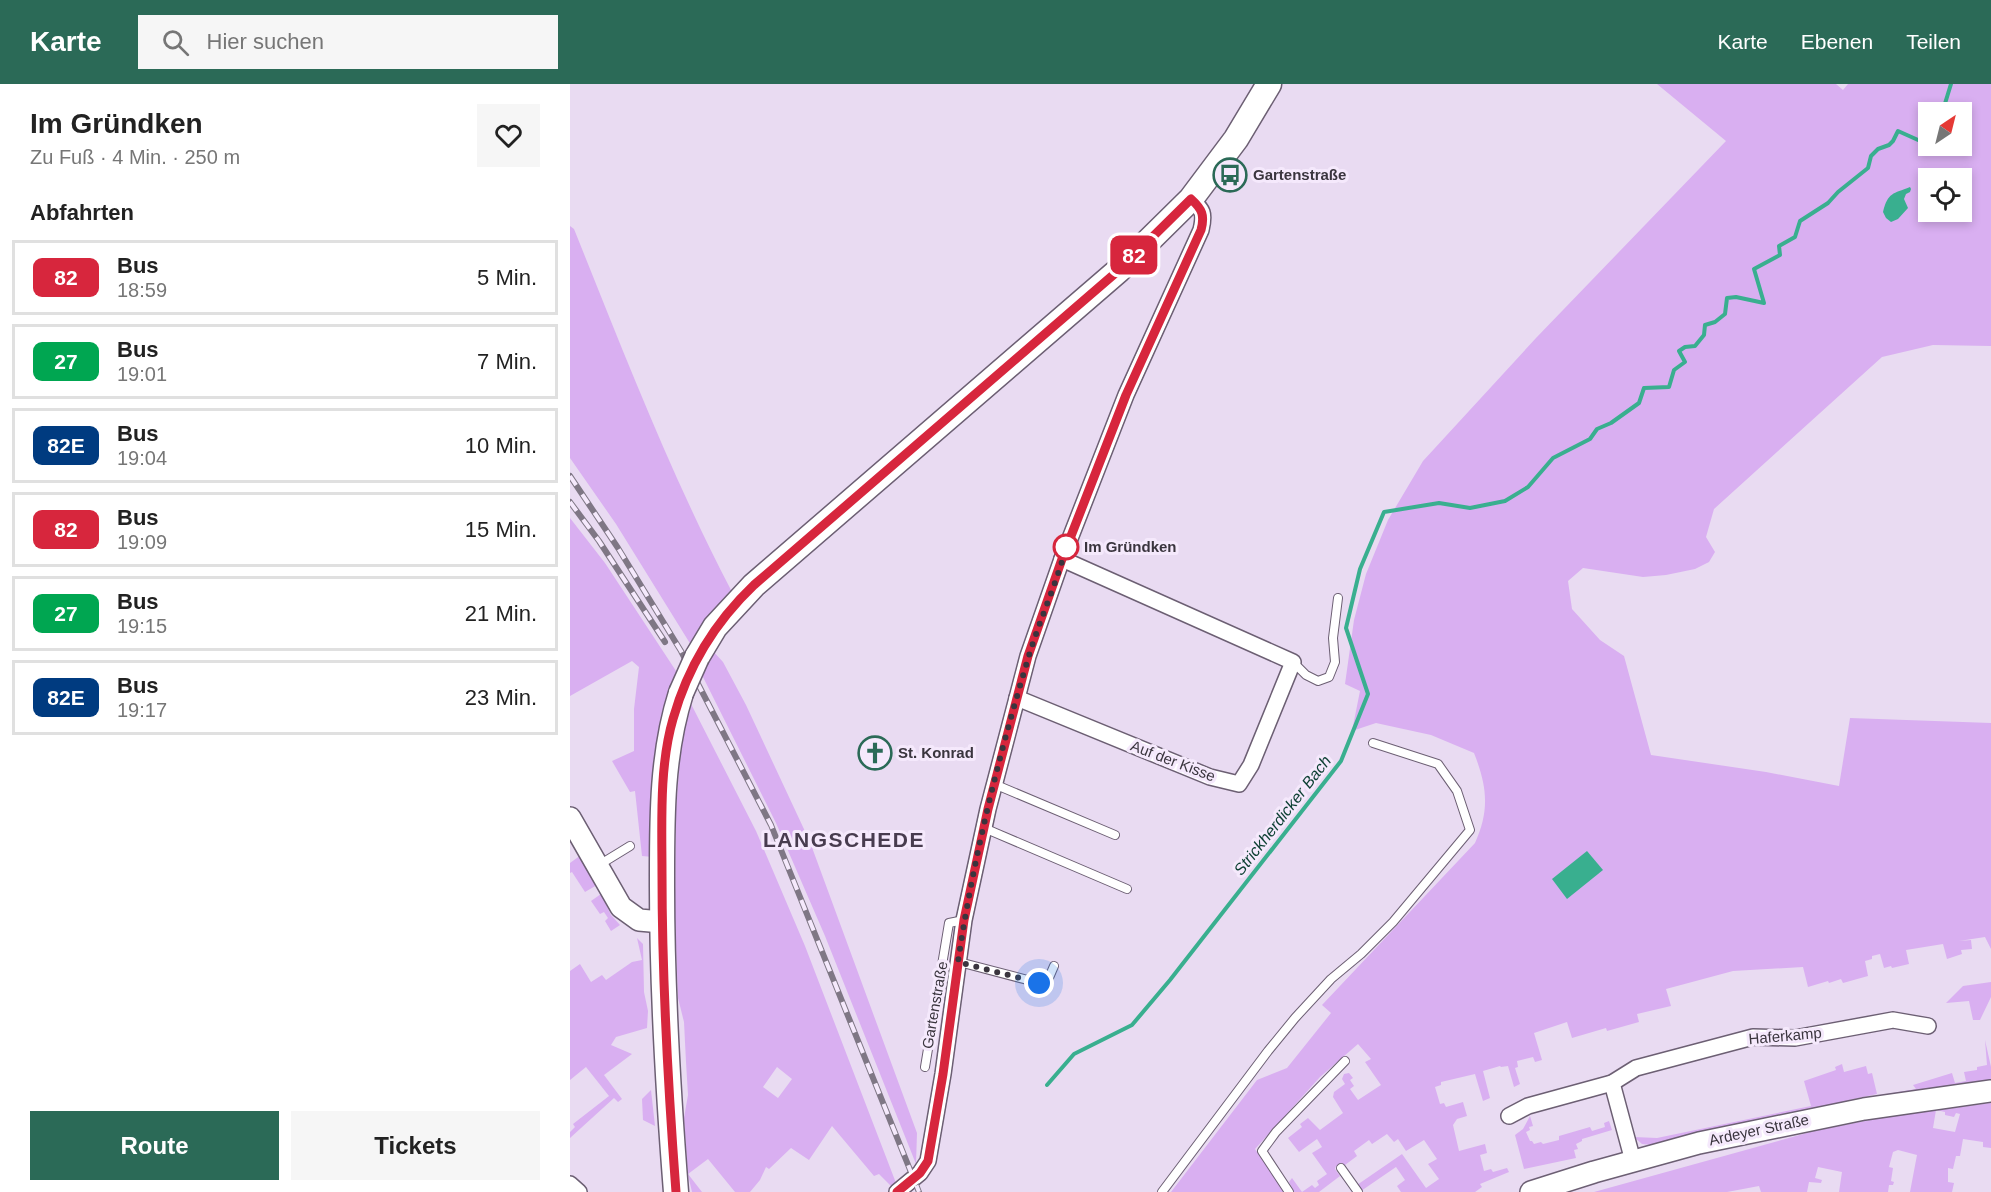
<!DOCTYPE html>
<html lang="de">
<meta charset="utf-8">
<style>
:root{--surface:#fff;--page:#f6f6f6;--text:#222;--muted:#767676;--line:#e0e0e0;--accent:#2b6a57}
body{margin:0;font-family:Helvetica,sans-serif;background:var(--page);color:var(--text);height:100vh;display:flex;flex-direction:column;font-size:22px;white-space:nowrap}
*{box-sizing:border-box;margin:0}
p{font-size:20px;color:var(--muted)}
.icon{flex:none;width:33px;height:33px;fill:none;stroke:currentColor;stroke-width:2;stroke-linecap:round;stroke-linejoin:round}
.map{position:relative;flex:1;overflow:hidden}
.side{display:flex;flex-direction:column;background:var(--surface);width:570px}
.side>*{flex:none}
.badge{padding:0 12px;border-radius:9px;font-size:21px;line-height:39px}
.needle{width:39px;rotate:35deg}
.buttons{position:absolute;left:1348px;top:18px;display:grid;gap:12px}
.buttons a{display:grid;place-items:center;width:54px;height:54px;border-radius:0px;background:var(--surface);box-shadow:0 3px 9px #0003;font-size:30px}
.you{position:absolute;width:30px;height:30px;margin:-15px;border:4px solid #fff;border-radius:50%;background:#1a73e8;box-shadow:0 0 0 9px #1a73e833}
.map>.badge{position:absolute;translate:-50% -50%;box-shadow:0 0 0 3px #fff}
h2{padding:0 30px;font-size:22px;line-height:54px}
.round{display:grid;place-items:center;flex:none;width:63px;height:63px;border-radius:0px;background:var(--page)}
.summary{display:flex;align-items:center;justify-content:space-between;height:102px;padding:0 30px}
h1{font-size:28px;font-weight:800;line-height:45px}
.cta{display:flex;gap:12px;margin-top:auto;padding:12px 30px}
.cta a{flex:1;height:69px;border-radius:0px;background:var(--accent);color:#fff;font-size:24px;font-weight:800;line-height:69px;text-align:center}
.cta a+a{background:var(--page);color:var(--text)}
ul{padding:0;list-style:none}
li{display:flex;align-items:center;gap:18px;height:75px;margin:0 12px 9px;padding:0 18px;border:3px solid var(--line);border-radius:0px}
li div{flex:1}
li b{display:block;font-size:22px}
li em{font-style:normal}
li .badge{min-width:66px;font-weight:700;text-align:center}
header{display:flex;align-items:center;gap:36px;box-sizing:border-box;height:84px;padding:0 30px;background:var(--accent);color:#fff}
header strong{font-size:28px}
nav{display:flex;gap:33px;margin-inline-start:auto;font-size:21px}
.search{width:420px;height:54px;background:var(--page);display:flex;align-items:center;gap:15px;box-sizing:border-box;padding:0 21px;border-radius:0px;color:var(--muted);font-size:22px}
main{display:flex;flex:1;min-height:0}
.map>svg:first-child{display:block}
</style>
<header>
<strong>Karte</strong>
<div class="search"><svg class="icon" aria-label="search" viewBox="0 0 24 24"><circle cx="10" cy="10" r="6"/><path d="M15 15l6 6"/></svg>Hier suchen</div>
<nav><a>Karte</a><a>Ebenen</a><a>Teilen</a></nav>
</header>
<main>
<section class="side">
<div class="summary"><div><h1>Im Gründken</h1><p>Zu Fuß · 4 Min. · 250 m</p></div><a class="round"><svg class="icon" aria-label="heart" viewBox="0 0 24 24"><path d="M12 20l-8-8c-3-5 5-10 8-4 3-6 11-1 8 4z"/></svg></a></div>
<h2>Abfahrten</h2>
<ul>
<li><span class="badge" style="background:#d7263d;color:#fff">82</span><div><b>Bus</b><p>18:59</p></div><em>5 Min.</em></li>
<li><span class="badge" style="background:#00a651;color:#fff">27</span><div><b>Bus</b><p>19:01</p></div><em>7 Min.</em></li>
<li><span class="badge" style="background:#003b80;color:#fff">82E</span><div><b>Bus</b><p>19:04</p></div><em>10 Min.</em></li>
<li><span class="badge" style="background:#d7263d;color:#fff">82</span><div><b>Bus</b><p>19:09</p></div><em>15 Min.</em></li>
<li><span class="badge" style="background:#00a651;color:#fff">27</span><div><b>Bus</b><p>19:15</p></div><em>21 Min.</em></li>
<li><span class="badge" style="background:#003b80;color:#fff">82E</span><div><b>Bus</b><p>19:17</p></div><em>23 Min.</em></li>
</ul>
<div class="cta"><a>Route</a><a>Tickets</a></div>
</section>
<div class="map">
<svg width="1421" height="1108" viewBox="0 0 1421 1108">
<rect width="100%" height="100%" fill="#e9dbf2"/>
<g fill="#d9aff1" fill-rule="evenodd">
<path d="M1087,0h179l7,6 5,-6h143v262l-58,-1 -51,12 -168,152 -8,28 9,15 -6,10 -14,7 -29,6 -23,2 -60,-9 -15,13 4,28 28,31 24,16 27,99 115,17 73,14 11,-68 141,5v226l-6,-12 -26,4 12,-1 1,9 -11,1 1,4 -15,5 -4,-15 -37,6 3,14 -17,4 -1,-2 -7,2 -4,-14 -8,2v3l-7,2 3,15 -25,7 -2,-4 -12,4 -1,-2 -20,6 -5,-20 -70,4 -67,18 5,17 -34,8 2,8 -32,9 -1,-3 -34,10 -5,-16 -33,11 8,27 -7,2 -2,-5 -16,4 1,6 -3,1 5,16 -6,3 -6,-21 -7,1 -1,-1 -17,5 7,27 -7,3 -8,-27 -34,8v3l-6,2 5,17 4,-1 2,4 17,-5 4,14 -10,3 -4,6 6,26 26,-7 2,9 -7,2 4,16 7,-2 2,3 14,-4 2,4 -29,12 2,3 -7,5h-74l-4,-6 8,-6 -9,-13 -35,24 -4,-6 45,-31 24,34 13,-9 -11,-15 9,-5 -13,-19 -18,11 -8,-12 -4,3 -7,-8 -15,10 -3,-4 -15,11 3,5 -16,12 -5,-2 -1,3 5,7 -21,16h-25l-5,-10 3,-4 10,14 10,-7 3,3 4,-3 -2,-4 10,-7 -15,-21 10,-6 -5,-8 -18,13 -11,-14 14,-11 -2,-3 8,-6 12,12 23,-17 -10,-16 1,-5 11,-8 -3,-5 2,-5 5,-1 4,5 -3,2 4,6 -4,3 8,11 23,-15 -16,-23 6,-3 -13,-15 -38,33 -65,72 29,43h-113l86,-112 30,-12 44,-55 -9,-8 153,-162c15,-33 12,-57 -1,-90l-43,-18 -55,-12 -24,8 8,-40 -15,-7 9,-64 12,-46 22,-54 35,-59 113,-123 190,-197zM1359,28h33v34h-33zM1359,94h33v34h-33z"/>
<path d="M0,142l4,3c49,122 96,244 157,361l-25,29 -15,26 -75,-121 -46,-66z"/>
<path d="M0,434l35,45 73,111 -25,183 -11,-1 -7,-65 -5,1 -18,-31 22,-10v-42l5,-42 -7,-6 -62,35z"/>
<path d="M142,566l11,12 23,43 64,137 107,291 -1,31 -91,-228 -49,-113 -75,-150z"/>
<path d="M119,616l67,131 49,115 91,237 -5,3 -12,-12 -5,2 -42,-50 -23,34 -18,-12 -22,21 -3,-2 -6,13 -10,12h-15l-27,-33 -20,15 14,18h-10l-4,-17 -4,-57 4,-23 -2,-33 -2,-40 -6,-24 -3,-79 1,-109 4,-51zM207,983l15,12 -14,19 -15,-11z"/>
<path d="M11,771l16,30 -12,7 -13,-20 -2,1v-10z"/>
<path d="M31,810l10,21 9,10 -9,6 -6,-10 3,-3 -4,-6 -4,2 -9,-13z"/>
<path d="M67,854l6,6 1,48 4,19 -1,17 -31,9 -5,8 21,9 -28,21 18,24 -4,3 -4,-4 -44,40v-6l5,-5 -2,-3 36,-28 -23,-29 -16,13v-109l10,-7 11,18 11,-7 4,5 26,-18 10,-2z"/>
<path d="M1421,898v15l-11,23h-7l-4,-19 -23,2 17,-17z"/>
<path d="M1415,956l6,27v15l-339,63 -10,-1 -8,-7 23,1 154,-32 -7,-25 32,-11 -1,-3 7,-3 2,8 22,-6 2,8 4,-1 5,21 -32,7 71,-12 -3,-4 39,-12 3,10 11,-2 -2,-9 13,-2v-3l10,-2z"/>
<path d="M81,1006l4,36 -12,-6 -1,-21z"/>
<path d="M1421,1019v45l-8,-1v-5l-20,-3 -3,17h-4l-3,13 -5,-1v14l6,1 -2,9h-42l7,-37 -19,-5 -5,2 -4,15 4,1 -2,13 3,1 -1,3h-4l-1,7h-49l3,-20 -24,-5 -3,11 7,2 -1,3 -12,-1 -2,10h-46l-2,-6 -32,6h-133l220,-61 71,-14zM1366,1026l9,2v3l9,2 2,-4 4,1 -5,18 -22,-4z"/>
<path d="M960,1032l3,10 -4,1 1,3 -4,2 4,9h2l2,3 7,-2 2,2 16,-4v-4l31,-9 2,4 13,-4 -1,-4 5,-2 3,9 -30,9v2l-6,3 2,5 -4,1 2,8 -52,11 -9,-34 8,-6z"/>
</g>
<g fill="#39af8f">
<path d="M1340,103l1,2 -1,3 -4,2 -2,5 4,9 -10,11 -7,3 -5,-4 -3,-6c5,-20 10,-18 27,-25z"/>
<path d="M1017,767l16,19 -36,29 -15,-20z"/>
</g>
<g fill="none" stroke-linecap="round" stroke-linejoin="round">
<g stroke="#39af8f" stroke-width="4">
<path d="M1370,28l3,-2 8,-26"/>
<path d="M477,1001l27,-31 58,-29 38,-45 171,-219 27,-67 -22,-66 14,-59 24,-57 55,-9 31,5 35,-7 23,-14 25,-29 37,-19 7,-10 14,-6 28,-20 5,-15 25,-1 5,-17 11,-8 -6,-11 6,-4 10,-1 9,-11 1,-10 10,-3 10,-8 2,-16 9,-1 28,6 -10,-34 26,-14 -1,-9 16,-9 5,-16 28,-18 10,-11 30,-24 3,-12 7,-7 11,-4 4,-4 5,-10 29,13 -6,-33 4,-1 9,2"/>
</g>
<g stroke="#6c5f73" stroke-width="10">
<g id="lane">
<path d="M723,578l13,13 12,6 11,-4 6,-15 -2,-24 5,-40"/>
<path d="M424,700l121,51"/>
<path d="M414,744l143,61"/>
<path d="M29,781l31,-19"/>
<path d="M389,878l80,21 9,-3 6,-14"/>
<path d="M355,983l24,-144 15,-3"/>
<path d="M771,1084l17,24"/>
<path d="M592,1108l106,-141 27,-33 36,-39 30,-25 32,-32 77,-92 -13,-39 -19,-27 -65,-21"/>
<path d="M719,1108l-27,-41 14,-19 69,-71"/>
</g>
</g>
<g stroke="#6c5f73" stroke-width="18">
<g id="street">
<path d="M447,614l193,79 29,7 12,-19 42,-103 -231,-103"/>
<path d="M1042,999l21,78"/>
<path d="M939,1032l19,-10 84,-23 24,-15 117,-31 42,1 98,-18 35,6"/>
<path d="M0,1100l9,8"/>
<path d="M327,1108l23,-19 8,-12 15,-87 21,-154 24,-111 40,-153 34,-97 64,-164 75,-165c4,-17 2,-20 -10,-31"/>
</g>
</g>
<g stroke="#6c5f73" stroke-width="24">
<g id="secondary">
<path d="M0,734l51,89 18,13 23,2"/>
<path d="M961,1108l63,-20 105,-29 165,-34 127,-18"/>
</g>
</g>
<g stroke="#6c5f73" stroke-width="27">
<g id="primary">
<path d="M127,573l18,-30 39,-42 365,-315 72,-71 45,-60 33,-55"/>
<path d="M106,1108c-8,-102 -14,-203 -14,-305 0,-66 -1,-131 19,-194"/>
</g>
</g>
<use href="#lane" stroke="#fff" stroke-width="8"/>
<use href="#street" stroke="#fff" stroke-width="15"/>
<use href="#secondary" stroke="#fff" stroke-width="21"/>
<use href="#primary" stroke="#fff" stroke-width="24"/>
<g stroke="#7f7785" stroke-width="6">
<g id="rail">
<path d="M0,392l48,72 63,103 90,174 148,367"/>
<path d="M0,418l29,39 66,101"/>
</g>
</g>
<use href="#rail" stroke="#f5e9fc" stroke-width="4" stroke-dasharray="11" stroke-linecap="butt"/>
<g stroke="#6c5f73" stroke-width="27" stroke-linecap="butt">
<path id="primary-bridge" d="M111,609l16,-36"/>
</g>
<use href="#primary-bridge" stroke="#fff" stroke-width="24"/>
</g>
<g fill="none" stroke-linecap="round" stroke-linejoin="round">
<g stroke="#fff" stroke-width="14">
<path id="line" d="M106,1108c-8,-106 -14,-212 -14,-318 0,-50 -3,-107 11,-155 15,-53 41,-96 81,-134l365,-315 72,-71c11,10 14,16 10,31l-75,165 -64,164 -34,97 -40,153 -24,111 -21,154 -15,87 -8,12 -23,19"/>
</g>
<use href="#line" stroke="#d7263d" stroke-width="9"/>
<path stroke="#3a353e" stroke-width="6" stroke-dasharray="0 10.8" d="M469,899l-81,-21c15,-102 40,-204 70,-303 11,-38 29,-76 38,-112"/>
</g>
<defs>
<g id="bus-ring" transform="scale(1.725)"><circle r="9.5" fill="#f5e9fc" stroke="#2b6a57" stroke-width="1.5"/><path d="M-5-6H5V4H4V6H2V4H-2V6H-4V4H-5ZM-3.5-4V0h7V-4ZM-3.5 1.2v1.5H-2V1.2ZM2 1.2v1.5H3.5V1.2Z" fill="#2b6a57"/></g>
<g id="church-ring" transform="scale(1.725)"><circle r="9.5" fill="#f5e9fc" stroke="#2b6a57" stroke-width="1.5"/><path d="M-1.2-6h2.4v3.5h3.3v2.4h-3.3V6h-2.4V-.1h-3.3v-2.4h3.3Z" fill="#2b6a57"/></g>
</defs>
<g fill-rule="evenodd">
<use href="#bus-ring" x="660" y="91"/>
<use href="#church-ring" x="305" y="669"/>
</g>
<circle fill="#fff" stroke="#d7263d" stroke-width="3" cx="496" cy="463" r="12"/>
<g text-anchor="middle" stroke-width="6" stroke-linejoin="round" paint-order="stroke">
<g font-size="15" font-weight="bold" fill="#3a353e" stroke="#f5e9fc" text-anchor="start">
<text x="683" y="96">Gartenstraße</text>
<text x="328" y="674">St. Konrad</text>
</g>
<g font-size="15" font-weight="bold" fill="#3a353e" stroke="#f5e9fc" text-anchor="start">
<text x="514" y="468">Im Gründken</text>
</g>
<g font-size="15" fill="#3a353e" stroke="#f5e9fc">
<text transform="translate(603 677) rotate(21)" y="5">Auf der Kisse</text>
<text transform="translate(365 921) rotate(-80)" y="5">Gartenstraße</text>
<text transform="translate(1215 952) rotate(-5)" y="5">Haferkamp</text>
<text transform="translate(1189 1046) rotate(-12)" y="5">Ardeyer Straße</text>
</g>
<g font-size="16" font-style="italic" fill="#0c3f32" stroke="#f5e9fc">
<text transform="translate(712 731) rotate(-52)" y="6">Strickherdicker Bach</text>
</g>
<g font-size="21" font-weight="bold" letter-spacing="1.5" fill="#483c4f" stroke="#f5e9fc">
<text x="274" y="763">LANGSCHEDE</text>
</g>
</g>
</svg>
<div class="buttons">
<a><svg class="needle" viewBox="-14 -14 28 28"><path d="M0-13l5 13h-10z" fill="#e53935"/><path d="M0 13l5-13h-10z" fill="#767676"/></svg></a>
<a><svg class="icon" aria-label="locate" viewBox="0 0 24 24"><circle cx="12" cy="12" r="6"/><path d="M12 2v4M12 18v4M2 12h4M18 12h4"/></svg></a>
</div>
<div class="you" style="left:469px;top:899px"></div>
<b class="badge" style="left:564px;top:171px;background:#d7263d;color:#fff">82</b>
</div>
</main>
